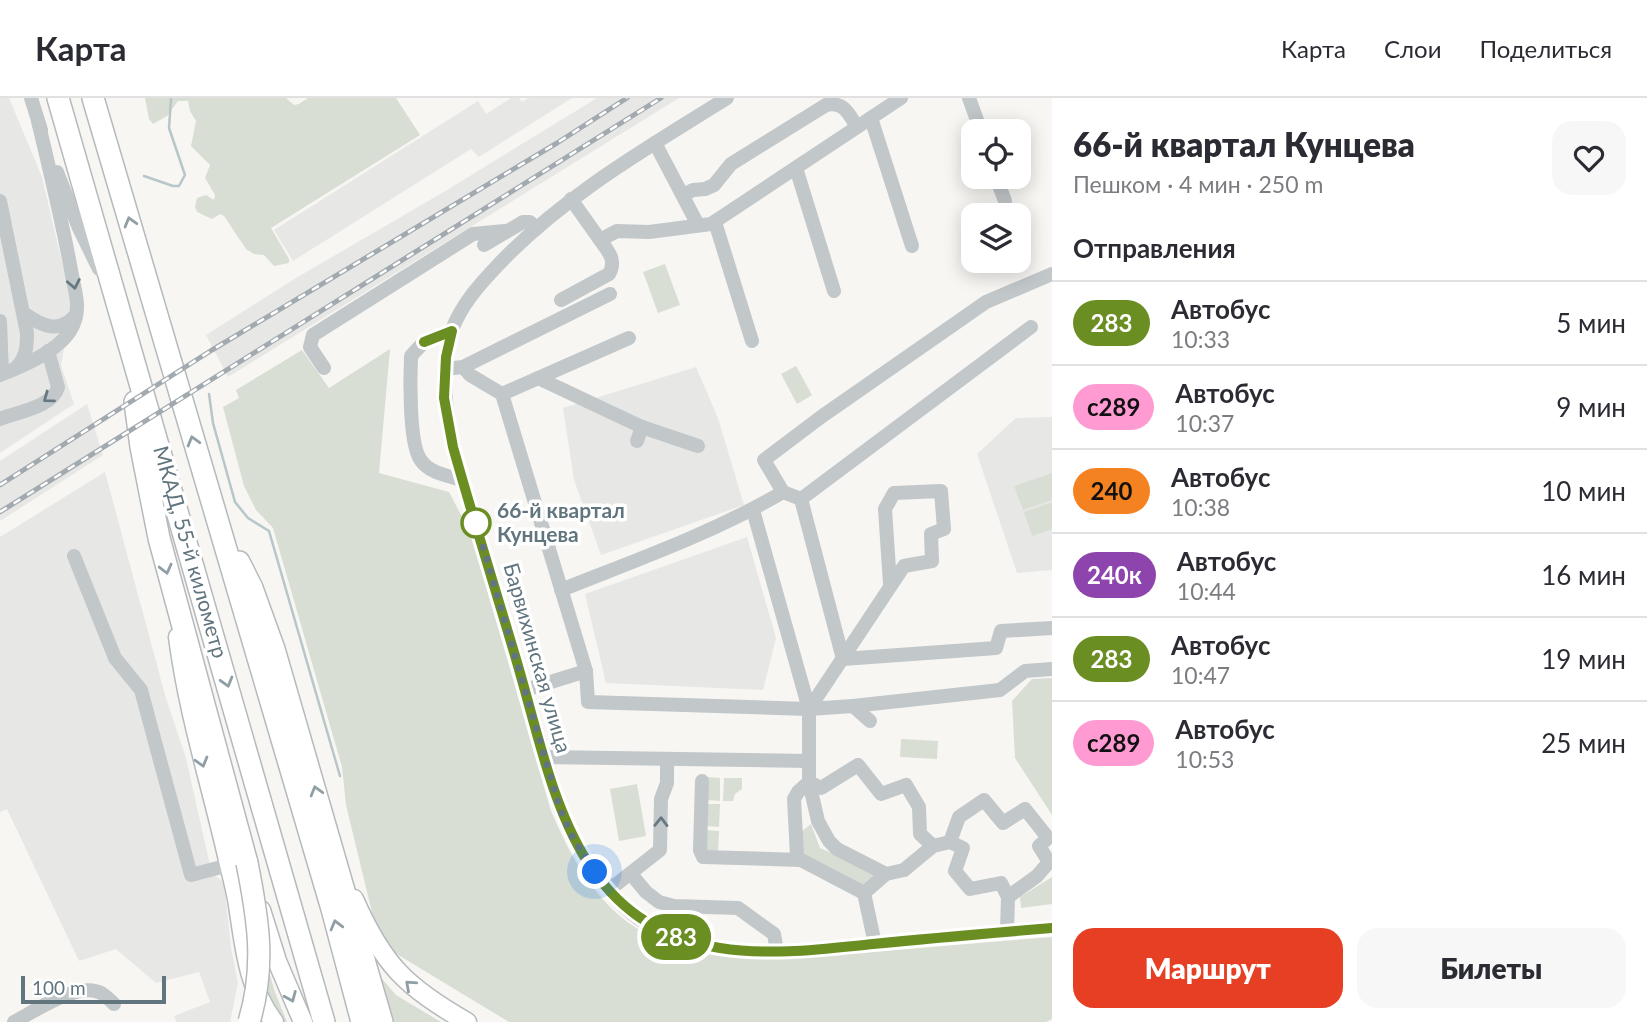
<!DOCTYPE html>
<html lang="ru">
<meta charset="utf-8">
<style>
:root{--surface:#fff;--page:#f7f7f7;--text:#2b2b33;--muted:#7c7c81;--line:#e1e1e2;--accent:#e63f23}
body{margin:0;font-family:Lato,sans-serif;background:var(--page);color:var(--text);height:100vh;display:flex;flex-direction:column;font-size:26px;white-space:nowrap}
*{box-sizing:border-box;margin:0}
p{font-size:23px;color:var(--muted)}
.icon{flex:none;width:38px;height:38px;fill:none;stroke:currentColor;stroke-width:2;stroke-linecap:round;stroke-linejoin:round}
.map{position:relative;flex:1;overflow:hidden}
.sheet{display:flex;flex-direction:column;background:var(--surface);width:595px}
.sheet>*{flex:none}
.badge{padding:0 14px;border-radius:23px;font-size:24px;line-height:46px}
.fabs{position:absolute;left:961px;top:21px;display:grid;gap:14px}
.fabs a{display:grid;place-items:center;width:70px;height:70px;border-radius:14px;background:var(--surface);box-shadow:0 4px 18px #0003;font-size:35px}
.scale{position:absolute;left:21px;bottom:18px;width:145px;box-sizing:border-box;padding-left:7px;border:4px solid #61757f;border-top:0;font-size:19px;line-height:24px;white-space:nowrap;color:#61757f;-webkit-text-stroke:5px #fff;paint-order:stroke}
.you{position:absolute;width:35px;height:35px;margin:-18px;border:5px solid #fff;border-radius:50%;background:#1a73e8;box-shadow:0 0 0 10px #1a73e833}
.map>.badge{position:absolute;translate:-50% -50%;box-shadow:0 0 0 4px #fff}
h2{padding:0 21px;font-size:26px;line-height:63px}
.round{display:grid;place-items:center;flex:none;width:74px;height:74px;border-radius:21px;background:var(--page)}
.headline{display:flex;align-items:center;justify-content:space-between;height:119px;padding:0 21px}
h1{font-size:33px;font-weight:800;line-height:52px}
.button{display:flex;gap:14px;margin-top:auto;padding:14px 21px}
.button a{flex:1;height:80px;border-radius:21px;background:var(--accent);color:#fff;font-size:28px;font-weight:800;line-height:80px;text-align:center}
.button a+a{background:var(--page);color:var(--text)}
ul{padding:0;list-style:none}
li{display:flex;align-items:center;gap:21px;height:84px;padding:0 21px;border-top:2px solid var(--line)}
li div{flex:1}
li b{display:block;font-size:26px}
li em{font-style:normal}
li .badge{min-width:77px;font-weight:700;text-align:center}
header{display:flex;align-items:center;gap:42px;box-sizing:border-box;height:98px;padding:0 35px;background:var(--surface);border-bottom:2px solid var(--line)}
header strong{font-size:33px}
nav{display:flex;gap:38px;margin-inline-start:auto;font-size:24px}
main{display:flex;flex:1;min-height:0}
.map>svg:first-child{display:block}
</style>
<header>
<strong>Карта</strong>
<nav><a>Карта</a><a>Слои</a><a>Поделиться</a></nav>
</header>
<main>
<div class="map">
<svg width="1052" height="924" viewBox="0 0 1052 924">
<rect width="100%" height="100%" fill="#f7f6f3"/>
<g fill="#e7e8e6">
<path d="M0,0h9l33,79 30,128 -11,60 13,39 -74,49z"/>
<path d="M511,0h8l3,4 7,-4h43l-93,59 -8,-8 -178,112 -19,-31 204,-129 8,13z"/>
<path d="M597,0h82l-451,279 -22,-42 90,-57 151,-88z"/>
<path d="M696,269l22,51 26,87 -143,50 -27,-75 -11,-72z"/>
<path d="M87,306l16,51 -103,66v-60z"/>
<path d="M1052,319v153l-35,3 -40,-119 39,-36z"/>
<path d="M105,374l60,223 21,63 26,116 12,8 7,66 7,35 -8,39h-53l-3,-6 36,-14 -11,-30 -43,11 -40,-34 -37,12 -72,-152 -7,3v-275z"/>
<path d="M747,439l29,101 -13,52 -157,-7 -21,-89z"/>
</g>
<g fill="#d8ded4">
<path d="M145,0h141l8,7 5,-1 9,-6h88l24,37 -149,93 18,31v4l-15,3 -10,-11 -10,-1 -8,-5 -22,-33 -4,-2 -8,5 -15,-7 -2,-5 2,-9 9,-3 8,5 1,-5 -10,-17 5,-13 -19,-19 5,-25 -6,-10 -2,-10h-10l-11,15 -14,8 -4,-5z"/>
<path d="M665,166l15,41 -22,8 -15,-41z"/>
<path d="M390,251l-11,124 70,19 22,42 80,277c17,39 36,77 69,105 71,61 188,41 273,34 53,-4 106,-9 159,-13v82l-6,3h-537l-114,-69 -19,-24 -30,-124 -4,-38 -69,-239 -17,-18 -12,-24 -21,-79 16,-9 -3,-8 66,-40 27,38z"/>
<path d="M796,268l16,29 -15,9 -16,-30z"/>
<path d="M1052,375v27l-29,10 -9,-24z"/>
<path d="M1052,404v27l-20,7 -8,-24z"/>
<path d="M1052,580v137l-37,-57 -3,-57 20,-22z"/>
<path d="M901,641l37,2 -1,18 -37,-2z"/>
<path d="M707,679l13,1v23l-13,-1z"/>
<path d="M724,680h18v11l-7,5 -2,7h-10z"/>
<path d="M637,686l9,52 -27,5 -9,-52z"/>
<path d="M707,706h13l-1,23 -13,-1z"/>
<path d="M811,726l9,24 53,23v6l-10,9 -54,-27 -6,-8 -1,-20z"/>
<path d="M706,732l13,1 -1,22 -11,-2z"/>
<path d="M1052,779v27l-31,4 -1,-11z"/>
<path d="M266,864l9,30 12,30h-7l-16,-28z"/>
<path d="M377,875l19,22 45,27h-56z"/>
</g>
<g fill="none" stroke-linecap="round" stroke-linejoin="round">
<g stroke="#b7c6c8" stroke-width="2.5">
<path d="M144,78l29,10h6l6,-11 -16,-47 2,-29"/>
<path d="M209,296l4,29 22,79 13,16 21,13 71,245"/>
</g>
<g stroke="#b5babd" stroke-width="21">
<g id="major">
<path d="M178,539c10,77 33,148 50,223 4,17 9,35 11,52 6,40 10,77 35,110"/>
<path d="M354,801c29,66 52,88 113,123"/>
<path d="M261,812l16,51 26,61"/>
</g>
</g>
<g stroke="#b5b9bc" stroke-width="24">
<g id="highway">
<path d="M58,0l266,924"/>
<path d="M93,0l239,811 30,113"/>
<path d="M135,304l6,45 18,91 88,325"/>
<path d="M239,464l13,26 22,61 108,373"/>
</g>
</g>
<g stroke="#c2c7c9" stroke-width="14">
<path d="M31,0l10,32"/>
<path d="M727,0c-80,50 -164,98 -229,167 -18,19 -37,40 -46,65 -13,38 -6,78 1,117l107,362c20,45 48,95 94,119 69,37 154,22 229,15 56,-5 113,-11 169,-15"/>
<path d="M969,0l12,33"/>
<path d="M871,20l41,128"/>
<path d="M655,45l43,82"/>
<path d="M796,70l38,123"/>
<path d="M57,74l22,56 20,41"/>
<path d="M996,79l9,24"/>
<path d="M683,97l10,-5 12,-1 9,-4 17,-21 95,-59c18,-4 23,9 31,22"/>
<path d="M571,101l29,41 17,-9 32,1 62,-8 190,-126"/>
<path d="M0,103l27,132c0,15 -1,24 -11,35"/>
<path d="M715,124l37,119"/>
<path d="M484,147l39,-23h7l5,6"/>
<path d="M561,202l48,-26c8,-14 -1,-23 -9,-34"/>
<path d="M25,216c17,12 34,20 50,2"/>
<path d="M0,223l2,53"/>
<path d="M452,234l-28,10 -13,14c-1,21 -2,86 9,103 8,14 28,17 43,21"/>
<path d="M463,269l7,8 32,19 84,277"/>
<path d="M324,270l-14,-21 3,-12 160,-101 32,-3"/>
<path d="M454,270l9,-1 147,-73"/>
<path d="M0,277c23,-9 65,-26 74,-52 7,-17 0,-35 -3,-53 -9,-50 -21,-99 -33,-149"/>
<path d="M538,280l104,49 56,19"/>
<path d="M502,296l127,-56"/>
<path d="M0,321c17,-7 53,-12 58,-32l-10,-36"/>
<path d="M637,343l5,-14"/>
<path d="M801,401l230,-172"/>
<path d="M753,412l56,199v73l9,39 11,20 8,8 49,25"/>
<path d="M74,458l41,102 26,32 50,185 38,-10"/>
<path d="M561,492c75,-30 152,-57 222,-98"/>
<path d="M843,561l-42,-160 -18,-7 -19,-32 57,-43 165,-115 66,-28"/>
<path d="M843,561l153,-11 5,-17 51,-3"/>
<path d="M525,592l61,-19 2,31 221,7 44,-3 17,15"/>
<path d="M853,608l147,-16 25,-19 27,-2"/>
<path d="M809,611l95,-143 28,-5 -1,-27 13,-5 -3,-38 -47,2 -9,16 5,75"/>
<path d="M544,659l264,4"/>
<path d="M702,683l-2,69 3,7 98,3"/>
<path d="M809,684l12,6 37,-23 23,29 25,-9 13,22 1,27 13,12"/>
<path d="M809,684l-11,10 -4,7 3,57 4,4 63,33"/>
<path d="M950,744l9,-25 25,-17 19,23 22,-14 23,29 -9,8 10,16 -12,14 -29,21"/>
<path d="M631,776l15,18 13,10 15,4 64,2 36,26 3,17"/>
<path d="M609,792l51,-40 1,-51 6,-16v-24"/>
<path d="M864,795l22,-19 18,-4 29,-24 17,-4 13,6 -8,23 15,18 31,-6 7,14 -1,34"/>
<path d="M864,795l11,51"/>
<path d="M14,924c21,-11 64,-41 87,-29 5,3 9,7 13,11"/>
</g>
<use href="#major" stroke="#fff" stroke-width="18"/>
<use href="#highway" stroke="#fff" stroke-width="21"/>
<g stroke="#a2aaaf" stroke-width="5">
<g id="rail">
<path d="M0,387l212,-135 345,-207 70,-45"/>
<path d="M0,414l661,-414"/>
</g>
</g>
<use href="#rail" stroke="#fff" stroke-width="2.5" stroke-dasharray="8" stroke-linecap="butt"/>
<g stroke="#b5b9bc" stroke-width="24" stroke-linecap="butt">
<path id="highway-bridge" d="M247,765c11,55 19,103 2,159"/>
</g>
<use href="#highway-bridge" stroke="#fff" stroke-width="21"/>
</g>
<defs><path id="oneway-chevron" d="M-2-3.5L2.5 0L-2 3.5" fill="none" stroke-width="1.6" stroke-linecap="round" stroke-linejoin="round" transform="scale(1.75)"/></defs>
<g stroke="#909ea5">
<use href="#oneway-chevron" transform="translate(130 124) rotate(-106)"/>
<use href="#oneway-chevron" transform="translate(193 343) rotate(-106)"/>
<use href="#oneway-chevron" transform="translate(166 471) rotate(76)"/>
<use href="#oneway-chevron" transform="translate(227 584) rotate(74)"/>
<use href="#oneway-chevron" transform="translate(202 664) rotate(74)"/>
<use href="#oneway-chevron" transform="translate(316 693) rotate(-106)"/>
<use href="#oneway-chevron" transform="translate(336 827) rotate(-105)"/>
<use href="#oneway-chevron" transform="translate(410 887) rotate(-138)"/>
<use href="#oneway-chevron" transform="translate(291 899) rotate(67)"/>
</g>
<g stroke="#667983">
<use href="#oneway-chevron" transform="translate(74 186) rotate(79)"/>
<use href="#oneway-chevron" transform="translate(48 300) rotate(144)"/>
<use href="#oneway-chevron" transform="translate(661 724) rotate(-89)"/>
</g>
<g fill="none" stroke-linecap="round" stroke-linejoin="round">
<g stroke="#fff" stroke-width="16">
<path id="line" d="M424,244l28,-11 -6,26 -2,41 9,49c20,71 42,141 63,212 36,121 54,266 204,289 51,8 103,1 153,-4 60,-6 119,-11 179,-16"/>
</g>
<use href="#line" stroke="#6b8e23" stroke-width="10"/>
<path stroke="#61757f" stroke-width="7" stroke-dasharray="0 12.6" d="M476,425l84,286 13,29 22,34"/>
</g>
<circle fill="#fff" stroke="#6b8e23" stroke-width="3.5" cx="476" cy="425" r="14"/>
<g text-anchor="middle" stroke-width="7" stroke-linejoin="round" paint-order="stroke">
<g font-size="21" font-weight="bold" fill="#61757f" stroke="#fff" text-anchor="start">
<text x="497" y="420">66-й квартал<tspan x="497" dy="24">Кунцева</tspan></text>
</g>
<g font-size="21" fill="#61757f" stroke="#fff">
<text transform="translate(190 454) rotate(74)" y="7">МКАД, 55-й километр</text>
<text transform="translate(537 560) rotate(74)" y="7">Барвихинская улица</text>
</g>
</g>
</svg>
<div class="fabs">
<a><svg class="icon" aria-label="locate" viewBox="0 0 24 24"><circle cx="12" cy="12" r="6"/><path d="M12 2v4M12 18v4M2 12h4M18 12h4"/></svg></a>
<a><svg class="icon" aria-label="layers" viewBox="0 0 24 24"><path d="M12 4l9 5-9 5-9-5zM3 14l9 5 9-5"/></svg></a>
</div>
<div class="scale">100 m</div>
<div class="you" style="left:595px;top:774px"></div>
<b class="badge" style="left:676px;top:839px;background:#6b8e23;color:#fff">283</b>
</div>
<section class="sheet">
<div class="headline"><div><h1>66-й квартал Кунцева</h1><p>Пешком · 4 мин · 250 m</p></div><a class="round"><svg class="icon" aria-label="heart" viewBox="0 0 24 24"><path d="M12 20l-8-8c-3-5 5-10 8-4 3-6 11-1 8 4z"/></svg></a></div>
<h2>Отправления</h2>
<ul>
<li><span class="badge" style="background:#6b8e23;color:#fff">283</span><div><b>Автобус</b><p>10:33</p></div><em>5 мин</em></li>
<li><span class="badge" style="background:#ff9ad2;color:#111">с289</span><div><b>Автобус</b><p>10:37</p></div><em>9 мин</em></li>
<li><span class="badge" style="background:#f58220;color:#111">240</span><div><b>Автобус</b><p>10:38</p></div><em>10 мин</em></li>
<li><span class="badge" style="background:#8e44ad;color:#fff">240к</span><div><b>Автобус</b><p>10:44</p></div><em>16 мин</em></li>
<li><span class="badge" style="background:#6b8e23;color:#fff">283</span><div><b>Автобус</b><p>10:47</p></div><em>19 мин</em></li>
<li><span class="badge" style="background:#ff9ad2;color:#111">с289</span><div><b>Автобус</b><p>10:53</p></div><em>25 мин</em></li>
</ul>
<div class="button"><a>Маршрут</a><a>Билеты</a></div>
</section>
</main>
